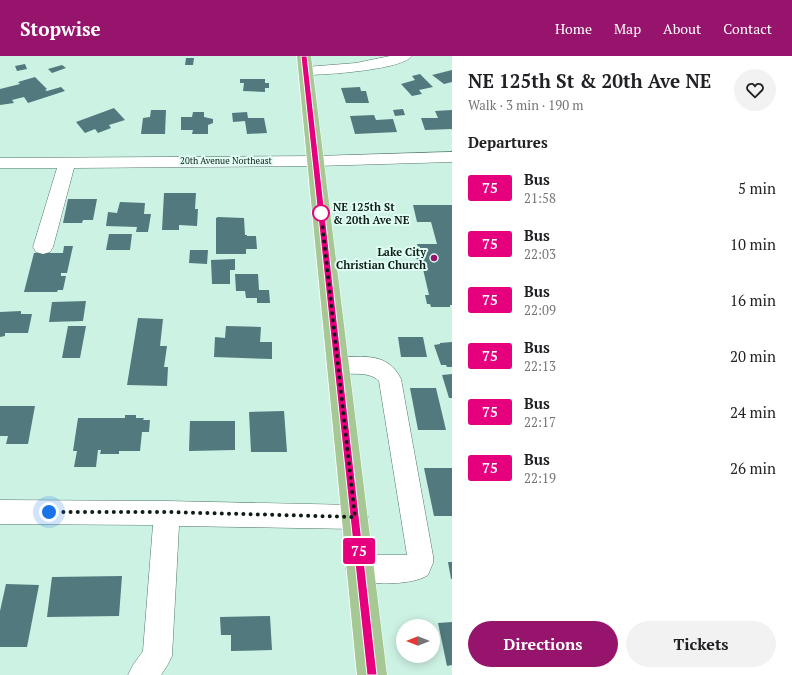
<!DOCTYPE html>
<meta charset="utf-8">
<style>
:root{--surface:#fff;--page:#f2f2f2;--text:#202124;--muted:#757577;--accent:#96146c}
body{margin:0;font-family:"PT Serif",serif;background:var(--page);color:var(--text);height:100vh;display:flex;flex-direction:column;font-size:15px;white-space:nowrap}
*{box-sizing:border-box;margin:0}
p{font-size:13px;color:var(--muted)}
.icon{flex:none;width:22px;height:22px;fill:none;stroke:currentColor;stroke-width:2;stroke-linecap:round;stroke-linejoin:round}
.map{position:relative;flex:1;overflow:hidden}
.panel{display:flex;flex-direction:column;background:var(--surface);width:340px}
.panel>*{flex:none}
.badge{padding:0 8px;border-radius:3px;font-size:14px;line-height:26px}
.needle{width:26px;rotate:270deg}
.fabs{position:absolute;left:396px;top:563px;display:grid;gap:8px}
.fabs a{display:grid;place-items:center;width:44px;height:44px;border-radius:50%;background:var(--surface);box-shadow:0 2px 10px #0003;font-size:20px}
.you{position:absolute;width:20px;height:20px;margin:-10px;border:3px solid #fff;border-radius:50%;background:#1a73e8;box-shadow:0 0 0 6px #1a73e833}
.map>.badge{position:absolute;translate:-50% -50%;box-shadow:0 0 0 2px #fff}
h2{padding:0 16px;font-size:15px;line-height:36px}
.round{display:grid;place-items:center;flex:none;width:42px;height:42px;border-radius:21px;background:var(--page)}
.overview{display:flex;align-items:center;justify-content:space-between;height:68px;padding:0 16px}
h1{font-size:19px;font-weight:700;line-height:30px}
.cta{display:flex;gap:8px;margin-top:auto;padding:8px 16px}
.cta a{flex:1;height:46px;border-radius:24px;background:var(--accent);color:#fff;font-size:16px;font-weight:700;line-height:46px;text-align:center}
.cta a+a{background:var(--page);color:var(--text)}
ul{padding:0;list-style:none}
li{display:flex;align-items:center;gap:12px;height:56px;padding:0 16px}
li div{flex:1}
li b{display:block;font-size:15px}
li em{font-style:normal}
li .badge{min-width:44px;font-weight:700;text-align:center}
header{display:flex;align-items:center;gap:24px;box-sizing:border-box;height:56px;padding:0 20px;background:var(--accent);color:#fff}
header strong{font-size:19px}
nav{display:flex;gap:22px;margin-inline-start:auto;font-size:14px}
main{display:flex;flex:1;min-height:0}
.map>svg:first-child{display:block}
</style>
<header>
<strong>Stopwise</strong>
<nav><a>Home</a><a>Map</a><a>About</a><a>Contact</a></nav>
</header>
<main>
<div class="map">
<svg width="452" height="619" viewBox="0 0 452 619">
<rect width="100%" height="100%" fill="#ccf2e4"/>
<g fill="#52797e">
<path d="M186,2h8l-1,7h-8z"/>
<path d="M25,8l2,5 -10,2 -2,-5z"/>
<path d="M62,9l4,3 -14,5 -4,-4z"/>
<path d="M452,14v12l-8,2 -12,-9z"/>
<path d="M420,18l13,13 -14,3 3,4 -10,2 -11,-12 14,-4 -3,-4z"/>
<path d="M35,21l12,12 -2,1 2,1 14,-4 4,4 -37,12 -4,-6 -12,3 2,3 -14,2v-16l20,-5 -2,-2z"/>
<path d="M240,23h25v4h4v5h-4v4l-22,-1 1,-8h-4z"/>
<path d="M360,31l1,4h5l3,12h-23l-5,-15z"/>
<path d="M114,52l11,12 -16,5 2,3 -13,5 -3,-4 -10,4 -9,-11z"/>
<path d="M403,53l2,6 -10,1 -2,-6z"/>
<path d="M151,54h15l-1,24h-24l2,-16 7,-1z"/>
<path d="M452,54v19l-27,1 -4,-12h17l-3,-7z"/>
<path d="M193,56h11v5l9,2v4l-5,2v9h-16l1,-4h-12v-13h11z"/>
<path d="M247,56l1,6h16l3,15 -20,1 -2,-13 -12,1 -1,-9z"/>
<path d="M374,59l2,5 17,-1 4,13 -42,2 -5,-18z"/>
<path d="M164,137h32l-1,16h3l-1,17 -18,-1v5h-17z"/>
<path d="M68,143h29l-4,21h-10l-1,3h-19z"/>
<path d="M120,146l25,1 -1,11h7l-3,18h-12l1,-5 -31,-1 2,-14 9,1z"/>
<path d="M413,149h39v100h-2v2h-19l-1,-3h-3l-2,-9h4l-6,-26h-4l-5,-22h4l-1,-3h20l-6,-22h-14z"/>
<path d="M218,161l26,1 1,17h2v1h9l1,13h-11v5h-30v-36z"/>
<path d="M109,178h23l-2,16h-24z"/>
<path d="M64,190h9l-6,27h-6v3h5l-3,14h-5l-1,2h-33l10,-39h29z"/>
<path d="M190,194h18l-1,14 -18,-1z"/>
<path d="M235,203v11h-5v14h-18l-1,-24z"/>
<path d="M235,218h23l1,16h10l1,13h-13v-5h-11l-1,-7h-9z"/>
<path d="M86,245l-3,20 -34,1 3,-20z"/>
<path d="M21,255v3h11l-4,19h-23v3l-5,1v-25z"/>
<path d="M138,262l25,1 -3,27h7l-3,21h4l-1,19 -40,-1z"/>
<path d="M68,270h18l-6,32h-18z"/>
<path d="M226,270l35,1 -1,15h12v17l-58,-2 1,-20 10,1z"/>
<path d="M398,281h25l4,20h-26z"/>
<path d="M452,286v25h-5l-1,-2h-5l-7,-20 6,-1v-1z"/>
<path d="M452,318v24h-3l-7,-23z"/>
<path d="M410,332h26l10,42h-28z"/>
<path d="M0,350h35l-7,38h-22l2,-8h-8z"/>
<path d="M284,355l3,41h-36l-2,-40z"/>
<path d="M125,359h11v3h8l-1,2h7l-1,12h-7l-2,19h-21v3h-19l1,-4h-3l-2,17h-22l3,-16h-4l5,-33h47z"/>
<path d="M190,365h45v29l-46,1z"/>
<path d="M424,412h28v48h-18z"/>
<path d="M448,506h4v17h-1z"/>
<path d="M122,520l-3,40 -72,1 5,-40z"/>
<path d="M6,528l33,1 -12,62h-27v-36z"/>
<path d="M270,560l2,34 -41,1v-16h-10l-1,-18z"/>
<path d="M452,566v43l-5,1 -9,-43z"/>
</g>
<g fill="none" stroke-linecap="round" stroke-linejoin="round">
<g stroke="#55786c" stroke-width="1">
<g id="minor">
<path d="M390,0h22c-10,14 -88,19 -106,19l-5,-1 -2,-3 2,-3 5,-1 50,-4z"/>
<path d="M452,96v10l-136,4 -242,2 -21,79 -3,5 -7,2 -7,-2 -3,-5 24,-79h-57v-10l316,-2z"/>
<path d="M338,301c26,0 50,-5 63,22l32,177v7l-5,12c-15,11 -62,10 -78,4l-4,-10 4,-10 10,-4h47l-28,-174c-12,-12 -34,-4 -49,-9l-3,-6 3,-6z"/>
<path d="M0,444l167,1 188,4 9,3 4,9 -4,9 -9,3 -176,-3 -7,130 -5,10 -6,9h-33l5,-10 10,-14 10,-126 -153,-1z"/>
</g>
</g>
<g stroke="#fff" stroke-width="1">
<path id="major" d="M297,0h14l76,619h-30z"/>
</g>
<use href="#minor" fill="#fff" fill-rule="evenodd"/>
<use href="#major" fill="#a6c894" fill-rule="evenodd"/>
</g>
<path fill="#e6007e" stroke="#fff" d="M301,0h6l70,619h-10z"/>
<g fill="none" stroke-linecap="round" stroke-linejoin="round">
<path stroke="#0e1c18" stroke-width="4" stroke-dasharray="0 7.2" d="M49,456h118l188,5 -34,-304"/>
</g>
<circle fill="#fff" stroke="#e6007e" stroke-width="2" cx="321" cy="157" r="8"/>
<circle fill="#96146c" stroke="#dffdf2" stroke-width="1.5" cx="434" cy="202" r="4"/>
<g text-anchor="middle" stroke-width="4" stroke-linejoin="round" paint-order="stroke">
<g font-size="9" fill="#0e1c18" stroke="#dffdf2">
<text x="226" y="108">20th Avenue Northeast</text>
</g>
<g font-size="11" font-weight="bold" fill="#0e1c18" stroke="#dffdf2" text-anchor="start">
<text x="333" y="155">NE 125th St<tspan x="333" dy="13">&amp; 20th Ave NE</tspan></text>
</g>
<g font-size="11" font-weight="bold" fill="#0e1c18" stroke="#dffdf2" text-anchor="end">
<text x="426" y="200">Lake City<tspan x="426" dy="13">Christian Church</tspan></text>
</g>
</g>
</svg>
<div class="fabs">
<a><svg class="needle" viewBox="-14 -14 28 28"><path d="M0-13l5 13h-10z" fill="#e53935"/><path d="M0 13l5-13h-10z" fill="#757577"/></svg></a>
</div>
<div class="you" style="left:49px;top:456px"></div>
<b class="badge" style="left:359px;top:495px;background:#e6007e;color:#fff">75</b>
</div>
<section class="panel">
<div class="overview"><div><h1>NE 125th St &amp; 20th Ave NE</h1><p>Walk · 3 min · 190 m</p></div><a class="round"><svg class="icon" aria-label="heart" viewBox="0 0 24 24"><path d="M12 20l-8-8c-3-5 5-10 8-4 3-6 11-1 8 4z"/></svg></a></div>
<h2>Departures</h2>
<ul>
<li><span class="badge" style="background:#e6007e;color:#fff">75</span><div><b>Bus</b><p>21:58</p></div><em>5 min</em></li>
<li><span class="badge" style="background:#e6007e;color:#fff">75</span><div><b>Bus</b><p>22:03</p></div><em>10 min</em></li>
<li><span class="badge" style="background:#e6007e;color:#fff">75</span><div><b>Bus</b><p>22:09</p></div><em>16 min</em></li>
<li><span class="badge" style="background:#e6007e;color:#fff">75</span><div><b>Bus</b><p>22:13</p></div><em>20 min</em></li>
<li><span class="badge" style="background:#e6007e;color:#fff">75</span><div><b>Bus</b><p>22:17</p></div><em>24 min</em></li>
<li><span class="badge" style="background:#e6007e;color:#fff">75</span><div><b>Bus</b><p>22:19</p></div><em>26 min</em></li>
</ul>
<div class="cta"><a>Directions</a><a>Tickets</a></div>
</section>
</main>
